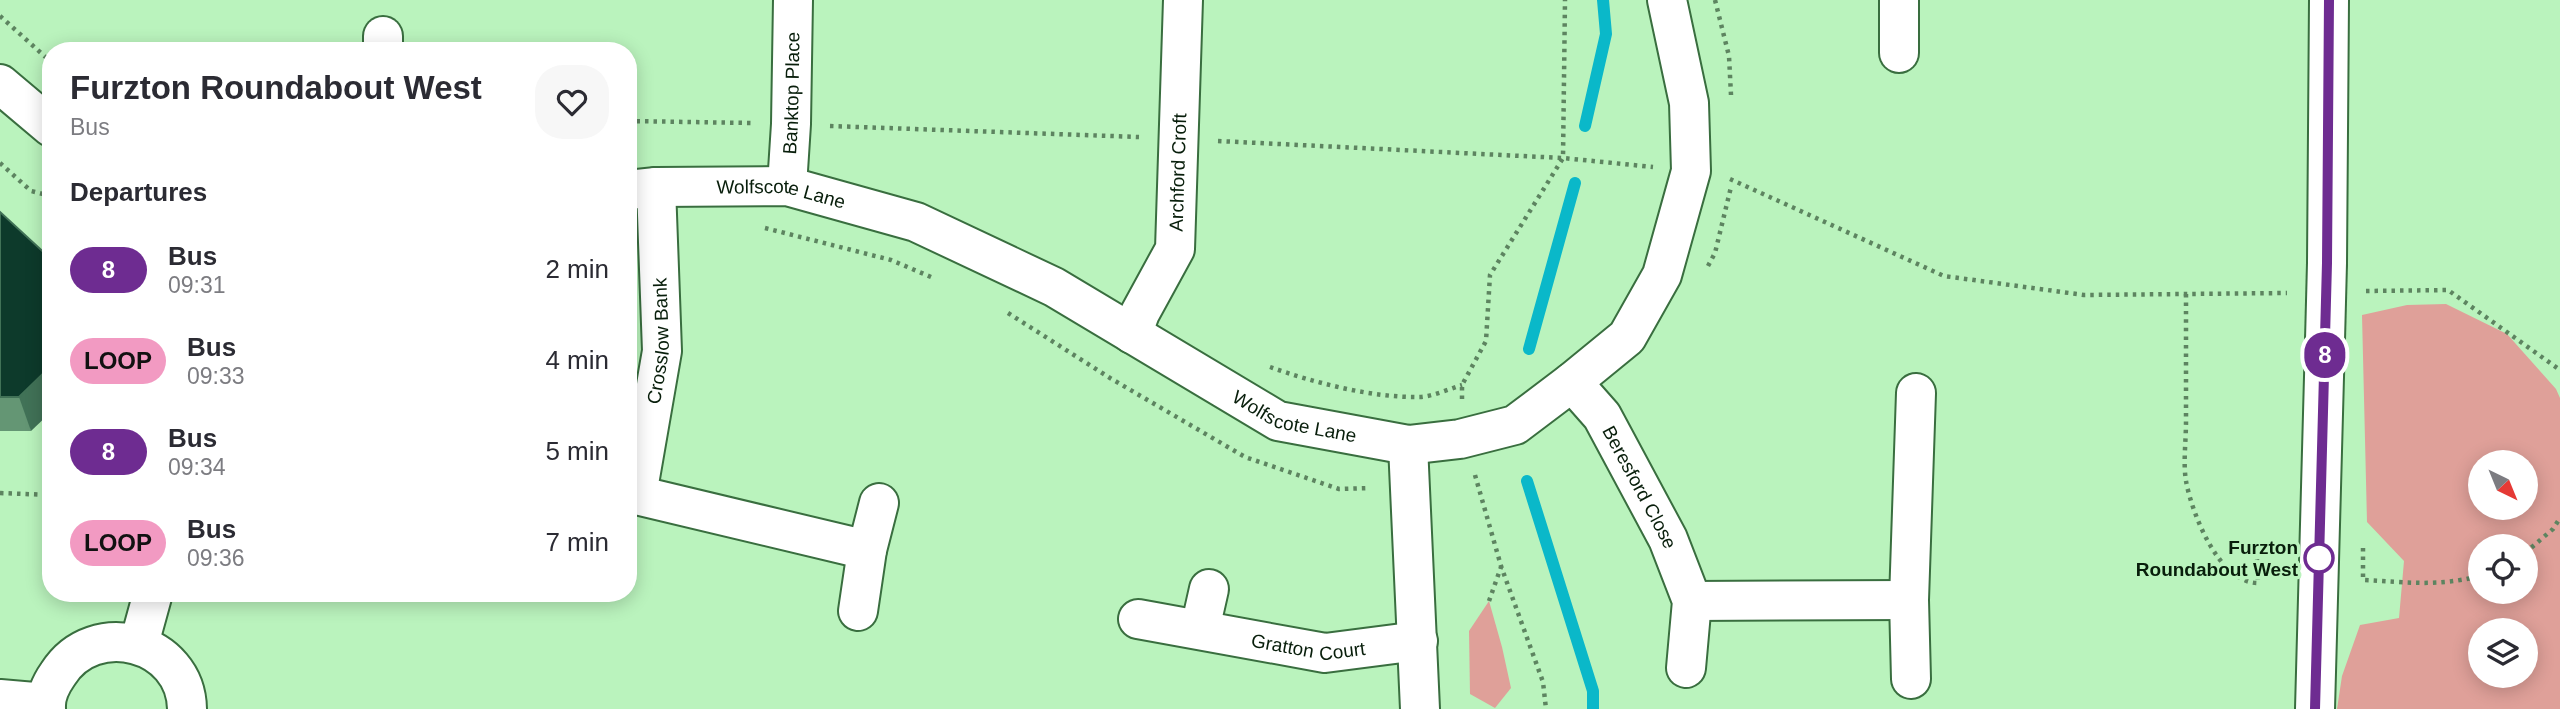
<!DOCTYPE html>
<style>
:root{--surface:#fff;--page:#f7f7f7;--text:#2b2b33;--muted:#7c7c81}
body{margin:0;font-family:Arial,sans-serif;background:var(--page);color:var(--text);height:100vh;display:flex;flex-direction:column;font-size:26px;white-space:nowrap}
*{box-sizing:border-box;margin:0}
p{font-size:23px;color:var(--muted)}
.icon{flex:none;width:38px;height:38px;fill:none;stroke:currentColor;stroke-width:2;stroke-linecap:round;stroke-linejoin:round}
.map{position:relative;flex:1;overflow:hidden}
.details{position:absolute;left:42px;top:42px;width:595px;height:560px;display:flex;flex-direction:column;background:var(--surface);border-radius:28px;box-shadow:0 4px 18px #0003}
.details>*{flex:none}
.badge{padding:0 14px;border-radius:23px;font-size:24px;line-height:46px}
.needle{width:46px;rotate:137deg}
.controls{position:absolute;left:2468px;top:450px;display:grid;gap:14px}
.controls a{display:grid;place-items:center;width:70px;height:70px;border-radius:50%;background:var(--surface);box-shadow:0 4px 18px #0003;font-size:35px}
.map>.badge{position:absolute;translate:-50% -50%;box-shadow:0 0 0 4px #fff}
h2{padding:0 28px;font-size:26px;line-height:63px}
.round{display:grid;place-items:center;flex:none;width:74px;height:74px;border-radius:28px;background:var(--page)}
.overview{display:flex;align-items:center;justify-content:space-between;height:119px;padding:0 28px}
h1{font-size:33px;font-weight:600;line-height:52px}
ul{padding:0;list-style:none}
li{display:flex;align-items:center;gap:21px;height:91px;padding:0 28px}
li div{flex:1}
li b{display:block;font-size:26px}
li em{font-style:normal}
li .badge{min-width:77px;font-weight:700;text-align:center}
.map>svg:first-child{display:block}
</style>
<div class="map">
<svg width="2560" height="709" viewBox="0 0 2560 709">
<rect width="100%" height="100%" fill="#baf3bd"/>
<g fill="#dfa099" fill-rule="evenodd">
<path d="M2446,304l61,30 49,55 4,9v311h-223l5,-33 18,-51 39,-7 5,-57 -37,-39 -5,-207 45,-10zM2480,462h45v46h-45zM2480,546h45v46h-45zM2480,630h45v46h-45z"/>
<path d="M1489,601l13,46 9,41 -16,20 -25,-14 -1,-63z"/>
</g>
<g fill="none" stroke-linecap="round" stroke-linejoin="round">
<g stroke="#0ab8c9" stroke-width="12">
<path d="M1585,126l21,-92 -3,-34"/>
<path d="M1529,349l46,-166"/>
<path d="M1527,481l66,210v18"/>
</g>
<g stroke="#396e3f" stroke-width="42">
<g id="minor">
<path d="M383,36v15"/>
<path d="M1899,53v-53"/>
<path d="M0,84l51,43"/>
<path id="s1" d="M787,186l4,-62 2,-124"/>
<path id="s2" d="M628,190l28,-3 131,-1 129,36 138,65 224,134 130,24 52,-6 55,-14 57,-43 55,-45 35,-62 29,-104 -2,-68 -22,-103"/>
<path d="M2327,263l2,-263"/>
<path id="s3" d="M1132,334l8,-21 35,-64 8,-249"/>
<path id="s4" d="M1572,382l30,34 66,123 24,62 -6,67"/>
<path d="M1408,445l12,264"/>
<path d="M628,493l239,57"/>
<path id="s5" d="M637,495l25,-144 -6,-164"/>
<path d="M1692,601l217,-1"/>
<path d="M858,611l9,-61 12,-47"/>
<path id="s6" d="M1138,619l187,34 93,-12"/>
<path d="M1200,629l9,-40"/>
<path d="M139,644l14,-51"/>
<path d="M1911,679l-2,-79 7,-207"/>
<path d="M0,699l46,4"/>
<path d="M46,709c-1,-13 5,-25 12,-35 36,-57 128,-33 129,35"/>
<path d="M2315,709l10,-369"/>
</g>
</g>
<g stroke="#5d8460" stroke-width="4.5" stroke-dasharray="3.5 5" stroke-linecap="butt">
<path d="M1715,0l14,56 2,39"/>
<path d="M0,16l51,46"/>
<path d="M628,121l123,2"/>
<path d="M830,126l309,11"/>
<path d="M1218,141l345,17 90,9"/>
<path d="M0,163l31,28 16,4 4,-4"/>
<path d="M1730,179l214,97 140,19 203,-2"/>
<path d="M765,228l126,32 40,17"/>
<path d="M1708,266l7,-13 16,-66"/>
<path d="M2366,291l82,-1 112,80"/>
<path d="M2186,294c0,42 0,85 0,128 0,19 -3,41 0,59 6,33 33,102 72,102l-1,-27"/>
<path d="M1008,313l102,65 135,79 94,32 31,-1"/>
<path d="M1270,367c45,16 103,31 150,30 14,-1 29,-8 42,-12"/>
<path d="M1462,399v-14l24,-44 4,-66 73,-117 2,-158"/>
<path d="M1475,475l26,91 42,116 3,27"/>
<path d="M0,493l51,2"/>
<path d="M2363,548v32c45,2 72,7 117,-4"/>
<path d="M2525,553l28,-24 7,-11"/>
<path d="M1489,601l12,-34"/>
</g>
<use href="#minor" stroke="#fff" stroke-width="38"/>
<g stroke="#396e3f" stroke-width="42" stroke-linecap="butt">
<path id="minor-bridge" d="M2325,340l2,-77"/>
</g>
<use href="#minor-bridge" stroke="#fff" stroke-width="38"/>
</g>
<path fill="#649674" d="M0,212l31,219h-31z"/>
<path fill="#417257" d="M51,366v46l-20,19 -12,-34z"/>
<path fill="#0d3a2b" stroke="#417257" stroke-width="2" d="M0,212l51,47v107l-32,31h-19z"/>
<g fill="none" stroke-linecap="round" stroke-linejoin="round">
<g stroke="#fff" stroke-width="16">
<path id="line" d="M2315,709l12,-446 2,-263"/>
</g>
<use href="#line" stroke="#6e2c91" stroke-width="10"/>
</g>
<circle fill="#fff" stroke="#6e2c91" stroke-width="3.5" cx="2319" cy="558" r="14"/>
<g text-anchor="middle" stroke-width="7" stroke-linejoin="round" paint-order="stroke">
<g font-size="19" fill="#081e0b" stroke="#baf3bd">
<text dy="7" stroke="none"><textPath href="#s1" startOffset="93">Banktop Place</textPath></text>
<text dy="7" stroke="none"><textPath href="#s3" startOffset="172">Archford Croft</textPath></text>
<text dy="7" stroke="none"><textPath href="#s2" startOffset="154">Wolfscote Lane</textPath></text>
<text dy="7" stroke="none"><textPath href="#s5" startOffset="156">Crosslow Bank</textPath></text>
<text dy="7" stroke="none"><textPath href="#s2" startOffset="721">Wolfscote Lane</textPath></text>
<text dy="7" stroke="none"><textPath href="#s4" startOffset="126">Beresford Close</textPath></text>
<text dy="7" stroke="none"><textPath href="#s6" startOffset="173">Gratton Court</textPath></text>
</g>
<g font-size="19" font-weight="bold" fill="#081e0b" stroke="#baf3bd" text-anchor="end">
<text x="2298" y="554">Furzton<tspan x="2298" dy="22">Roundabout West</tspan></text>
</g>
</g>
</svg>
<div class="controls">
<a><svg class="needle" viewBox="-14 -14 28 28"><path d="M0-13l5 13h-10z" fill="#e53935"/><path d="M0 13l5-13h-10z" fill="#7c7c81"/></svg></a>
<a><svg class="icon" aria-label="locate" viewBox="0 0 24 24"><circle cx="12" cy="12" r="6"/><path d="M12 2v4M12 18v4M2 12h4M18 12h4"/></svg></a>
<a><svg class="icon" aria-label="layers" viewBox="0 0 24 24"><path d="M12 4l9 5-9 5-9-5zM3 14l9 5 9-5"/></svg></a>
</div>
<b class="badge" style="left:2325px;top:355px;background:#6e2c91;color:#fff">8</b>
<section class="details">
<div class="overview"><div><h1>Furzton Roundabout West</h1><p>Bus</p></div><a class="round"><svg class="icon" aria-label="heart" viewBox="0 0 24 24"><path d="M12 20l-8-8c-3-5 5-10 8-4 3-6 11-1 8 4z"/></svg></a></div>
<h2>Departures</h2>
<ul>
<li><span class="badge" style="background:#6e2c91;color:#fff">8</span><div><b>Bus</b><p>09:31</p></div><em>2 min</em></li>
<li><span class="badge" style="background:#f29ac2;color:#111">LOOP</span><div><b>Bus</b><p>09:33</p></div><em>4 min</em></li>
<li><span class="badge" style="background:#6e2c91;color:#fff">8</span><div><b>Bus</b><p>09:34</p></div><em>5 min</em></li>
<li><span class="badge" style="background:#f29ac2;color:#111">LOOP</span><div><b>Bus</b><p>09:36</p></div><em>7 min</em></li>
</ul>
</section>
</div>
